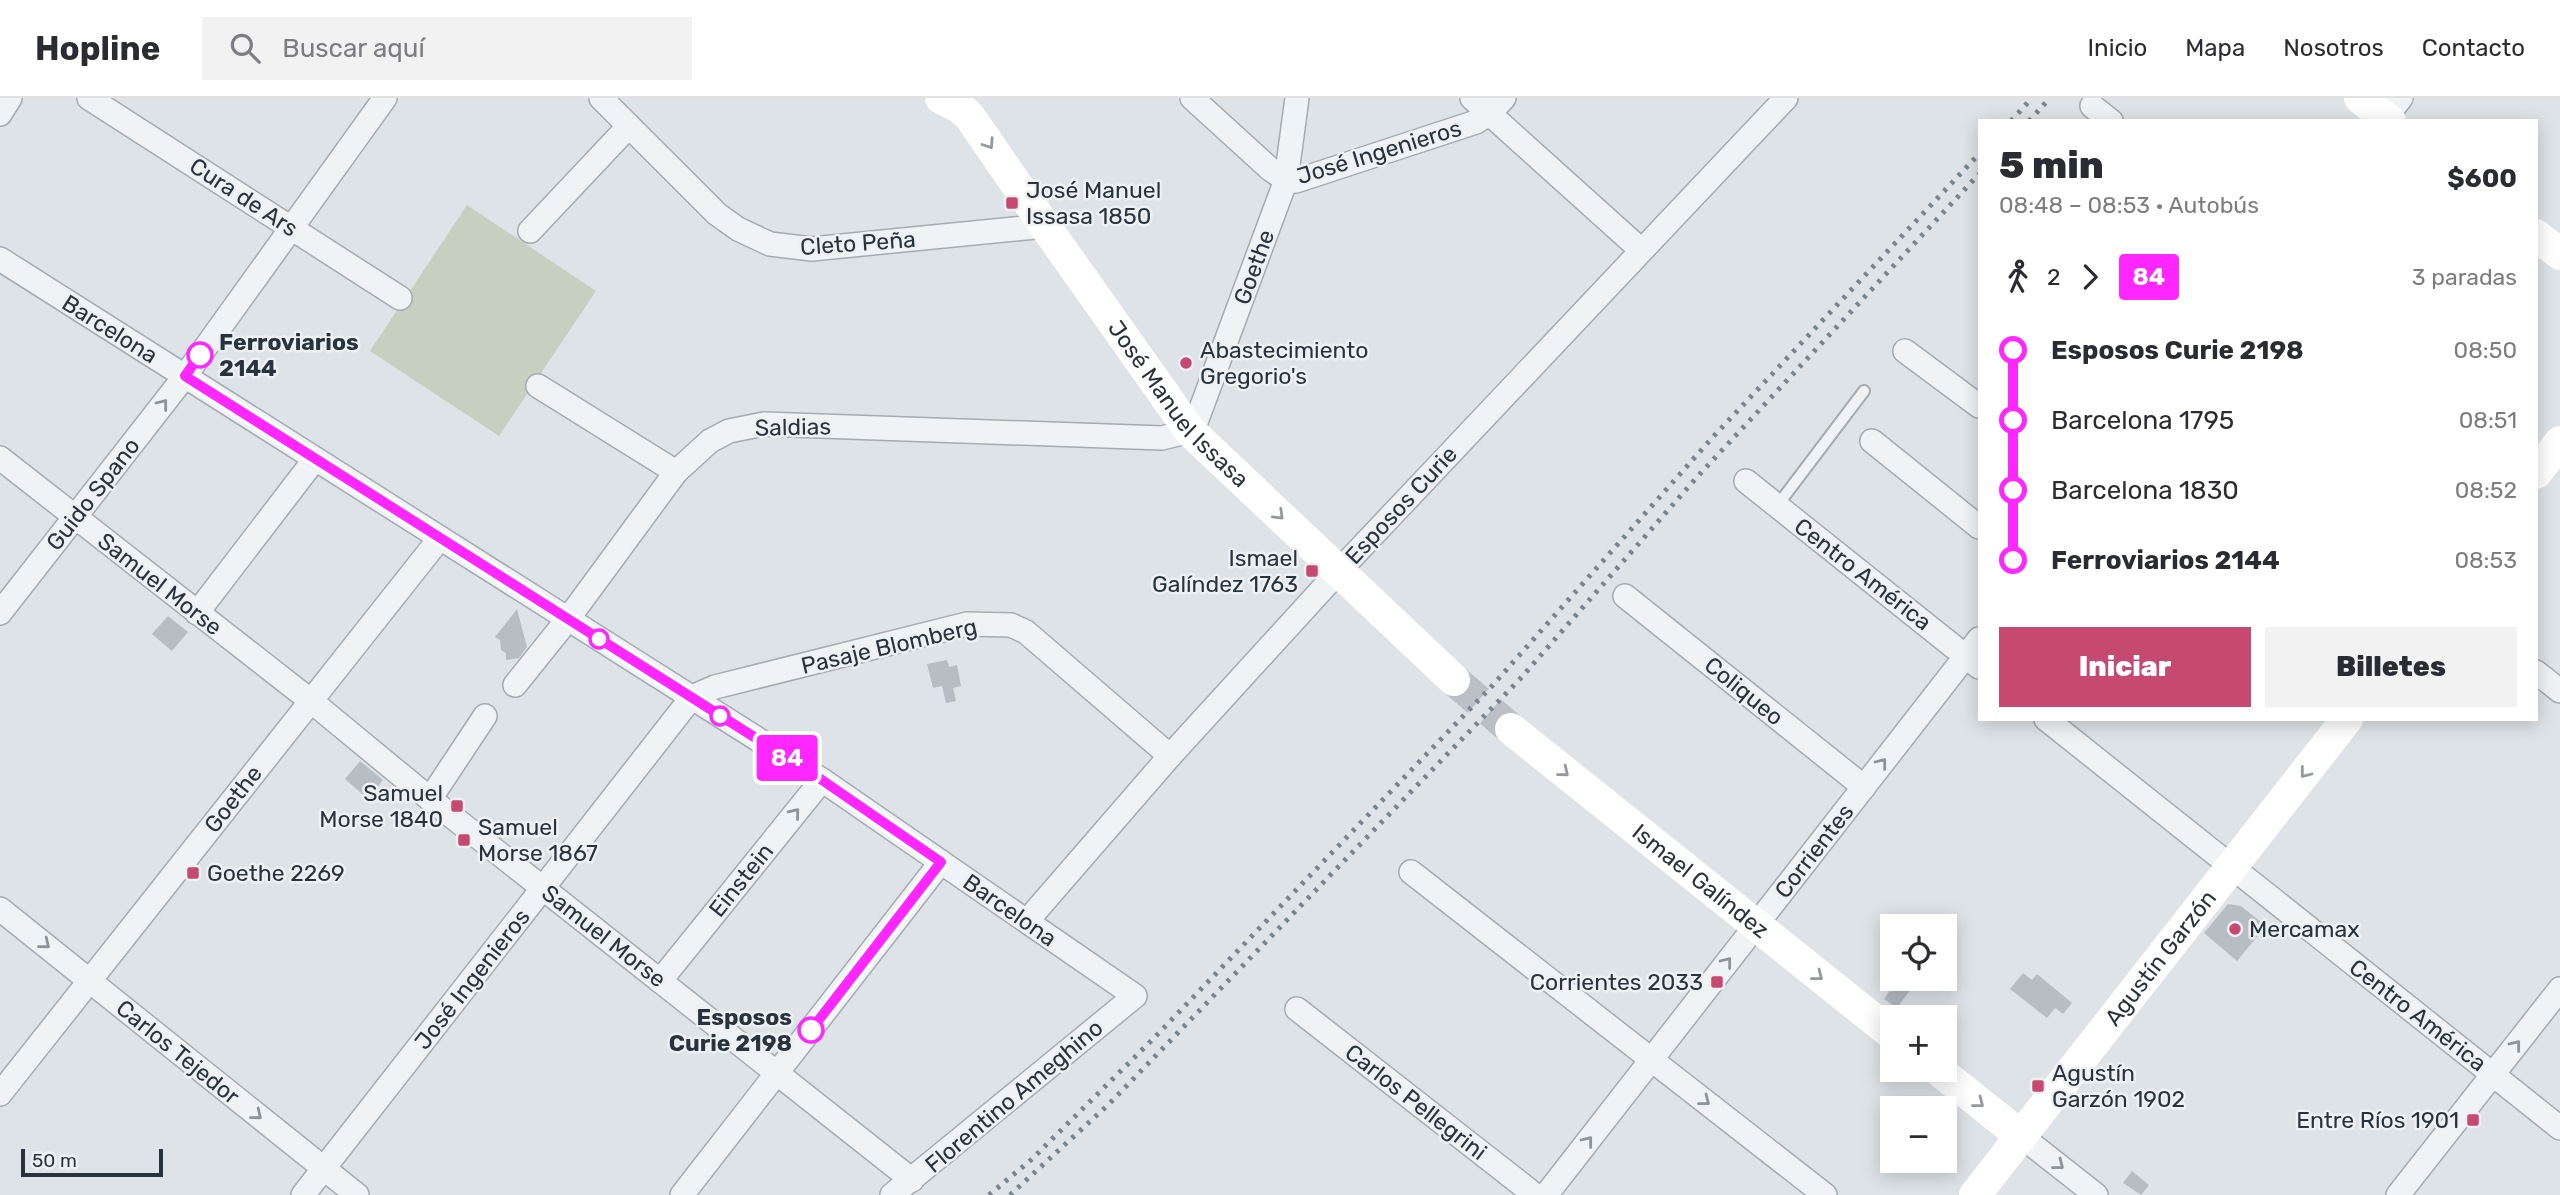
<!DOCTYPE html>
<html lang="es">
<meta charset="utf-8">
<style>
:root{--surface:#fff;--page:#f2f2f3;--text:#2b2b33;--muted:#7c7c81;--line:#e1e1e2;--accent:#c64971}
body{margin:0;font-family:Rubik,sans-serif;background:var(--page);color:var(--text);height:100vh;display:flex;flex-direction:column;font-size:26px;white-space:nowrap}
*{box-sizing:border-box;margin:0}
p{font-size:23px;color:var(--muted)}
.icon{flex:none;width:38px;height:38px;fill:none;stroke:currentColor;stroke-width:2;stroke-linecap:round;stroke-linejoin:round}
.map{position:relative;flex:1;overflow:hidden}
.drawer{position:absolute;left:1978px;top:21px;width:560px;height:602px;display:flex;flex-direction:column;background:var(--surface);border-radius:0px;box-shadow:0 4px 18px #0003}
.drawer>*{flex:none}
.badge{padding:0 14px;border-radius:5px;font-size:24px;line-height:46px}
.buttons{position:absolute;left:1880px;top:816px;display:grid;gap:14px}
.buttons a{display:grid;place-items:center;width:77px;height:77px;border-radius:0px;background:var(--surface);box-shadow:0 4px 18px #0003;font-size:35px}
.scale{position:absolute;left:21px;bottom:18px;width:142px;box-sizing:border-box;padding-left:7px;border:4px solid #28333d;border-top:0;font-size:19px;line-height:24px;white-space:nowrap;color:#28333d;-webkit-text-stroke:5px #edf1f4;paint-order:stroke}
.map>.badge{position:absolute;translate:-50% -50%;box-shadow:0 0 0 4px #fff}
.legs{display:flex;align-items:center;gap:10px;height:77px;padding:0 21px;font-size:23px}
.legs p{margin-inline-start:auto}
.head{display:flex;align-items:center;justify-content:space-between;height:119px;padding:0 21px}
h1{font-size:38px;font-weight:800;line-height:52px}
.button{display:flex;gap:14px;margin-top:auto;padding:14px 21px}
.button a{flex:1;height:80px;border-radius:0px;background:var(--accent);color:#fff;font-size:28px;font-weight:800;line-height:80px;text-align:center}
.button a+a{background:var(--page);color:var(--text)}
ul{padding:0 21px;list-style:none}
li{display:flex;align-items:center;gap:24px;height:70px;font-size:26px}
li i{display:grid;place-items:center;width:10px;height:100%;margin:0 9px;background:currentColor}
li i::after{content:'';width:18px;height:18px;margin:-9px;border:5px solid;border-radius:50%;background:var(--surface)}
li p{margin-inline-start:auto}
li:first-child i{background:linear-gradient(#0000 50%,currentColor 0)}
li:last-child i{background:linear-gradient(currentColor 50%,#0000 0)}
header{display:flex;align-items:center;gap:42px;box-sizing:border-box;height:98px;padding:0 35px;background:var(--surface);border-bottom:2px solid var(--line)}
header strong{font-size:33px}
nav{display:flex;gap:38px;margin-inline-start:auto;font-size:24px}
.search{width:490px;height:63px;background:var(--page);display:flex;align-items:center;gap:18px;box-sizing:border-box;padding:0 24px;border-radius:0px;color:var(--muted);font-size:26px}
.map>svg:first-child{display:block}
</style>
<header>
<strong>Hopline</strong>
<div class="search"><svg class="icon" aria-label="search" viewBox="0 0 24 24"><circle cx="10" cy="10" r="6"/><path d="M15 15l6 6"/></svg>Buscar aquí</div>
<nav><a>Inicio</a><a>Mapa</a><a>Nosotros</a><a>Contacto</a></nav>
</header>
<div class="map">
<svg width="2560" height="1097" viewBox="0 0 2560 1097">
<rect width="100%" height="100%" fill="#dee3e7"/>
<path fill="#c7d0c0" d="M467,107l129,86 -97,145 -129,-85z"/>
<g fill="#b6bdc3">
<path d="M517,511l10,38 -8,11 -13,2v-7l-5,-3 -1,-10 -5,-3z"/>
<path d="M168,518l20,16 -16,19 -20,-17z"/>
<path d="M947,562l2,7 8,-2 4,21 -8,2 3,13 -10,2 -4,-17 -9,2 -6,-24z"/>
<path d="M360,663l23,19 -15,19 -23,-20z"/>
<path d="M2228,806l13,2 25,20 -29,35 -33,-28z"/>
<path d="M2023,875l9,7 5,-6 35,29 -9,11 -8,-6 -8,10 -37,-29z"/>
<path d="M1899,880h20l-22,30 -13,-9z"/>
<path d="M2132,1073l17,14 -8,10 -18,-12z"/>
</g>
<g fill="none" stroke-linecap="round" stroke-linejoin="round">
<path stroke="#bac0c5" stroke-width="32" stroke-dasharray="32 16" stroke-linecap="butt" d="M1454,582l57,49"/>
<g stroke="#a4abb1" stroke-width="14">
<path id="lane" d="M1777,408l87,-115"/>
</g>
<g stroke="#a4abb1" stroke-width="26">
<g id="street">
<path d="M89,0l311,200"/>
<path d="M601,0l116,116 21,15 32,15 42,5 233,-23"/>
<path d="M1192,0l78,71 16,11 10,1 180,-59 13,-8 15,-16"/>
<path d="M1472,0l169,152"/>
<path d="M2092,8l19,15"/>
<path d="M0,16l10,-16"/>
<path d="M2383,23l18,-23"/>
<path d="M530,133l99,-105"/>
<path d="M0,161l822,521 313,216 -243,199"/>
<path d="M1905,253l74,55"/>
<path d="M538,288l138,86"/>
<path d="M1872,343l107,86"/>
<path d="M0,360l311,243 119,98 482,381"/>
<path d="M1746,383l233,186"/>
<path d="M1625,498l239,191"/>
<path d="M0,515l185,-237 200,-278"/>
<path d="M197,515l118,-154"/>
<path d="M2536,574l24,19"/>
<path d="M515,587l53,-66 108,-147 34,-31 19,-10 35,-7 398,14 28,-7 6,-9 90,-242 11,-82"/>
<path d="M2046,621l514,409"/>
<path d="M430,701l55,-83"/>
<path d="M1411,774l414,323"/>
<path d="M0,811l357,286"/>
<path d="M1027,823l143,-165 168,-184 448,-474"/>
<path d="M660,883l162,-201"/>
<path d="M1297,911l238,186"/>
<path d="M0,996l440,-556"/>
<path d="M2021,1038l75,59"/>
<path d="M303,1097l389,-498 23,-10 252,-63 44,1 15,7 144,124"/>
<path d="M682,1097l259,-333"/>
<path d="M1546,1097l433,-556"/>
<path d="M2398,1097l162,-206"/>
</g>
</g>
<use href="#lane" stroke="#f0f3f5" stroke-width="10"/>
<use href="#street" stroke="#f0f3f5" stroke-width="23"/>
<g stroke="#fff" stroke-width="32">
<path id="s1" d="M941,0l18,9 11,10 75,109 145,205 264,249"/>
<path d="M2360,0l30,23"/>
<path d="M2536,137l24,19"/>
<path d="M2536,375l24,-31"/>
<path id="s2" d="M1511,631l381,305"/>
<path d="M1937,971l84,67"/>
<path id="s3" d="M1975,1097l372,-476"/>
</g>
<g stroke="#78858f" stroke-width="5" stroke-dasharray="3.5 7" stroke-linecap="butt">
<path d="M2011,23l21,-23"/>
<path d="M2029,23l21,-23"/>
<path d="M989,1097l43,-36 122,-121 338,-352 220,-248 267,-284"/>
<path d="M1010,1097l99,-91 411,-425 178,-203 281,-302"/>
</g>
</g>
<defs><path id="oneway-chevron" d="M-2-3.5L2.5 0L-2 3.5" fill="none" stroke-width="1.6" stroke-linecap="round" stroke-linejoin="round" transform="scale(1.75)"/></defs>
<g stroke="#94999e">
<use href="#oneway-chevron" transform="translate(989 46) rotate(56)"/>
<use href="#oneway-chevron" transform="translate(1279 417) rotate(44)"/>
<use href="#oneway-chevron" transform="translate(1564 674) rotate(39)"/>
<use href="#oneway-chevron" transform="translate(2305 675) rotate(128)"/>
<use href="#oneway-chevron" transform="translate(1818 878) rotate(38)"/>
<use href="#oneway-chevron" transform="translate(1979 1005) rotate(38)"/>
</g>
<g stroke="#8c9399">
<use href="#oneway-chevron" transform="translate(163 306) rotate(-52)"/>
<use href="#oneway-chevron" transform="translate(1882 665) rotate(-52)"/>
<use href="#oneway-chevron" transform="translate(795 715) rotate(-51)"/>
<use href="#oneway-chevron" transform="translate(45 846) rotate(39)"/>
<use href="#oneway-chevron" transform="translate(1727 864) rotate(-52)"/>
<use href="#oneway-chevron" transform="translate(2516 947) rotate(-52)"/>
<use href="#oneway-chevron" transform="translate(1705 1003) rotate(38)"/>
<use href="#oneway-chevron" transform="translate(257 1017) rotate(39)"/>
<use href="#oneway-chevron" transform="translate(1588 1043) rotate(-52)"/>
<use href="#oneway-chevron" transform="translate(2059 1067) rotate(38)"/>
</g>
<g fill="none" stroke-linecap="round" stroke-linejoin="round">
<g stroke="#fff" stroke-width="16">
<path id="line-1" d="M200,257l-15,21 637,404 119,82 -130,168"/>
</g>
<use href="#line-1" stroke="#fe27ff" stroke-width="10"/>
</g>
<g fill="#c64971" stroke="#edf1f4" stroke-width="2.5">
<rect x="1005" y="98" width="14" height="14" rx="3.5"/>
<circle cx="1186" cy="265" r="7"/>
<rect x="1305" y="466" width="14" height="14" rx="3.5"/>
<rect x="450" y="701" width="14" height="14" rx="3.5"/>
<rect x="457" y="735" width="14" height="14" rx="3.5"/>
<rect x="186" y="768" width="14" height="14" rx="3.5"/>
<circle cx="2235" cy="831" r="7"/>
<rect x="1710" y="877" width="14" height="14" rx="3.5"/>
<rect x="2031" y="981" width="14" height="14" rx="3.5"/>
<rect x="2466" y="1015" width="14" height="14" rx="3.5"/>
</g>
<g fill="#fff" stroke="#fe27ff" stroke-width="3.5">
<circle cx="200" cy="257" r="12"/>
<circle cx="599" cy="541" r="9"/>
<circle cx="720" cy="618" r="9"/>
<circle cx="811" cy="932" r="12"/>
</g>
<g text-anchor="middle" stroke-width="5" stroke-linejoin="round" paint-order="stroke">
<g font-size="23" fill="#28333d" stroke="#edf1f4">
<text transform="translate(1379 54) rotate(-17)" y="8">José Ingenieros</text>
<text transform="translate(244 99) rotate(33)" y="8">Cura de Ars</text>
<text transform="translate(858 145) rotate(-4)" y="8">Cleto Peña</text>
<text transform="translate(1254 169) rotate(-70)" y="8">Goethe</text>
<text transform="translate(110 231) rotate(32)" y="8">Barcelona</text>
<text dy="8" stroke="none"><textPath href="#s1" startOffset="390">José Manuel Issasa</textPath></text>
<text transform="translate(793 329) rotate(-1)" y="8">Saldias</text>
<text transform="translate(93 396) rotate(-52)" y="8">Guido Spano</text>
<text transform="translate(1401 407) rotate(-47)" y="8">Esposos Curie</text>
<text transform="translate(1863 476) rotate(38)" y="8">Centro América</text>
<text transform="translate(160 486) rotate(38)" y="8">Samuel Morse</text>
<text transform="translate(889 548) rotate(-13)" y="8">Pasaje Blomberg</text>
<text transform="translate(1744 593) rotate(39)" y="8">Coliqueo</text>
<text transform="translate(233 701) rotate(-52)" y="8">Goethe</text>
<text transform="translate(1814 753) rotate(-52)" y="8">Corrientes</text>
<text transform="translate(741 782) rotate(-51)" y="8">Einstein</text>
<text dy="8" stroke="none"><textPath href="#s2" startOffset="243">Ismael Galíndez</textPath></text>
<text transform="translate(1010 812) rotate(35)" y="8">Barcelona</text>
<text transform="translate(604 838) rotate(38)" y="8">Samuel Morse</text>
<text dy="8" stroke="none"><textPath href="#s3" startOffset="301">Agustín Garzón</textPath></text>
<text transform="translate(472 881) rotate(-52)" y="8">José Ingenieros</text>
<text transform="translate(2418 917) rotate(38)" y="8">Centro América</text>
<text transform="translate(178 954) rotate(39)" y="8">Carlos Tejedor</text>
<text transform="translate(1014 998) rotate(-40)" y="8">Florentino Ameghino</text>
<text transform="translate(1416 1004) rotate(38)" y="8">Carlos Pellegrini</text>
</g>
<g font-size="23" fill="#28333d" stroke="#edf1f4" text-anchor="start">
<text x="1026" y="100">José Manuel<tspan x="1026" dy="26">Issasa 1850</tspan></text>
<text x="1200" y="260">Abastecimiento<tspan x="1200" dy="26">Gregorio's</tspan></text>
<text x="1298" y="468" text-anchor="end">Ismael<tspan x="1298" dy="26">Galíndez 1763</tspan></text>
<text x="443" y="703" text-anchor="end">Samuel<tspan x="443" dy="26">Morse 1840</tspan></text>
<text x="478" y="737">Samuel<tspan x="478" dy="26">Morse 1867</tspan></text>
<text x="207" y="783">Goethe 2269</text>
<text x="2249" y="839">Mercamax</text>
<text x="1703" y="892" text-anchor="end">Corrientes 2033</text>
<text x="2052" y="983">Agustín<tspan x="2052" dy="26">Garzón 1902</tspan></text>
<text x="2459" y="1030" text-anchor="end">Entre Ríos 1901</text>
</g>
<g font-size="23" font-weight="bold" fill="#28333d" stroke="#edf1f4" text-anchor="start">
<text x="219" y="252">Ferroviarios<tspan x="219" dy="26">2144</tspan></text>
<text x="792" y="927" text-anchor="end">Esposos<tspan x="792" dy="26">Curie 2198</tspan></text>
</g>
</g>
</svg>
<div class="buttons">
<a><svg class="icon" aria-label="locate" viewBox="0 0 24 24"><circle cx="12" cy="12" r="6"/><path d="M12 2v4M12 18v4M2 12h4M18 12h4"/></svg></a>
<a>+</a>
<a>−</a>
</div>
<div class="scale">50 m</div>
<b class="badge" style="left:787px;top:660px;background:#fe27ff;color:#fff">84</b>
<section class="drawer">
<div class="head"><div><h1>5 min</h1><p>08:48 – 08:53 · Autobús</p></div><b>$600</b></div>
<div class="legs"><svg class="icon" aria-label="walk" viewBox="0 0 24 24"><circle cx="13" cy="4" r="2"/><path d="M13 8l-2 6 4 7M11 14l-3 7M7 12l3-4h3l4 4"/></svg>2<svg class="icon" aria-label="forward" viewBox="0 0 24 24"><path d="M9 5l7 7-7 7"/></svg><b class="badge" style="background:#fe27ff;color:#fff">84</b><p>3 paradas</p></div>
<ul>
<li><i style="color:#fe27ff"></i><b>Esposos Curie 2198</b><p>08:50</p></li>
<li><i style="color:#fe27ff"></i><span>Barcelona 1795</span><p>08:51</p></li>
<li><i style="color:#fe27ff"></i><span>Barcelona 1830</span><p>08:52</p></li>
<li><i style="color:#fe27ff"></i><b>Ferroviarios 2144</b><p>08:53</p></li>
</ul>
<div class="button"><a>Iniciar</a><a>Billetes</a></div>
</section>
</div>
